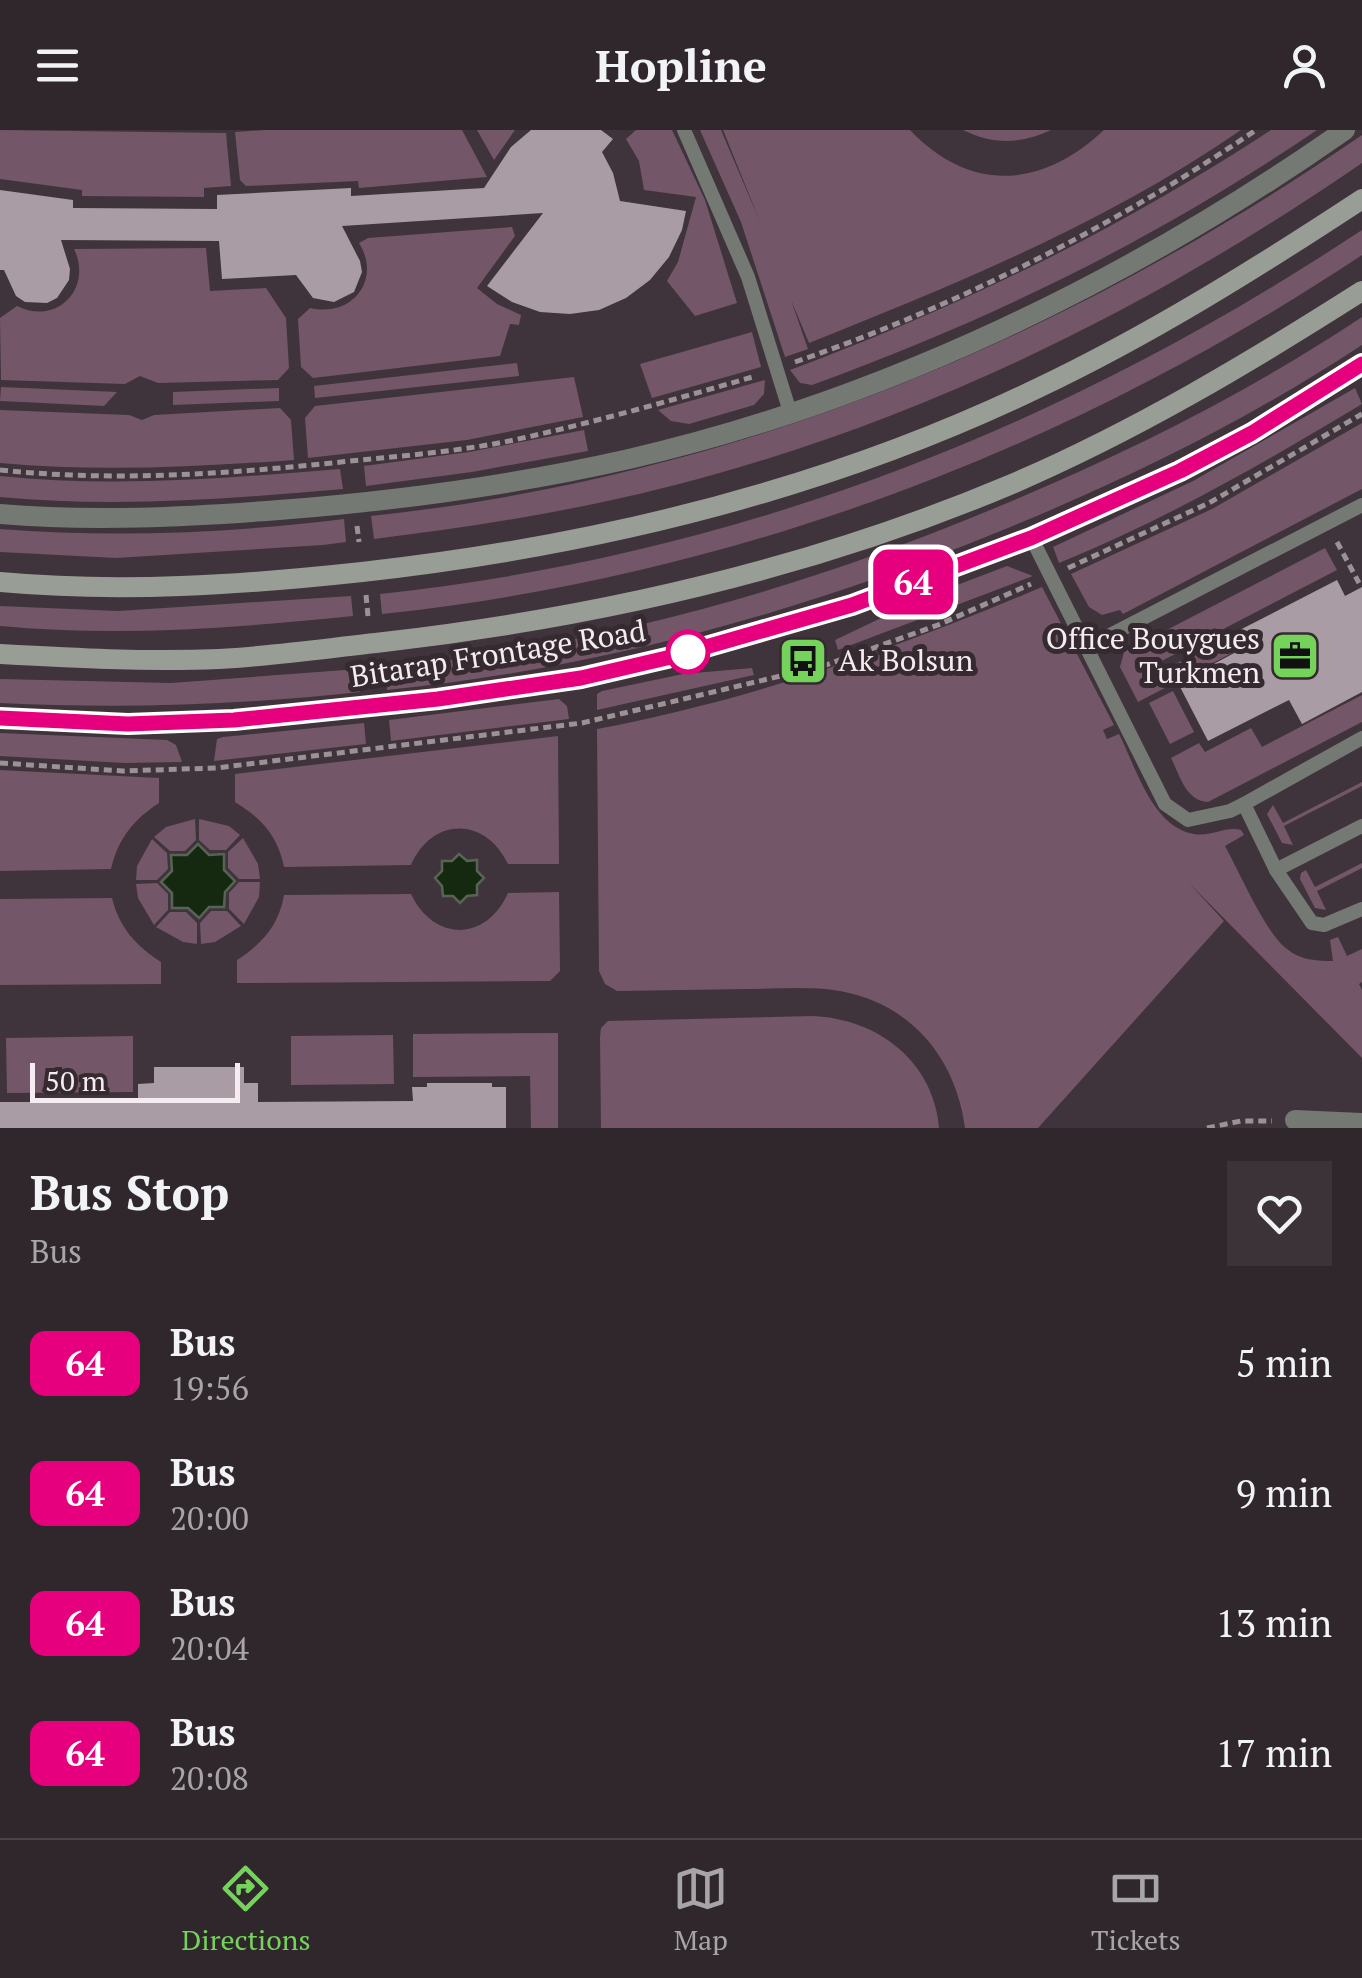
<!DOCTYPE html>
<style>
:root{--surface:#2f272c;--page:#3b3338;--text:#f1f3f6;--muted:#a7a5a9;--line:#4a4448;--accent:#75d25b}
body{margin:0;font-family:"PT Serif",serif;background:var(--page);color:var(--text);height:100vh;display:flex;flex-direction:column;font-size:38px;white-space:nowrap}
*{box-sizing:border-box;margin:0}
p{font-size:32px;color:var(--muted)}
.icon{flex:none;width:55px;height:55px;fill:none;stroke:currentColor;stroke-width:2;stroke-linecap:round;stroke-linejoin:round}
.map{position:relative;height:998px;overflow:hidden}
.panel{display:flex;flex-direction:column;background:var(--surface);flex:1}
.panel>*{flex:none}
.badge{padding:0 20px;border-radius:15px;font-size:35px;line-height:65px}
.scale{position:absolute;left:30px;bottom:25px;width:210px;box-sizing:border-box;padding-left:10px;border:5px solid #f4ecf0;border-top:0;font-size:28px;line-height:35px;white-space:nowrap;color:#f4ecf0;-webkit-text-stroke:8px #352a30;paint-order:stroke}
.map>.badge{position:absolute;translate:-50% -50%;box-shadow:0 0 0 5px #fff}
.round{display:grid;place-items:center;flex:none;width:105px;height:105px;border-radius:0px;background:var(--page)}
.head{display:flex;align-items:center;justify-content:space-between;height:170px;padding:0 30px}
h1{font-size:48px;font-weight:800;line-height:75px}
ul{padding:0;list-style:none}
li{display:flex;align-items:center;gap:30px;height:130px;padding:0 30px}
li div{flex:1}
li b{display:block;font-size:38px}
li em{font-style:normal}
li .badge{min-width:110px;font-weight:700;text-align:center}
header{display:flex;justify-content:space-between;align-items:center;height:130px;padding:0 30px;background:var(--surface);font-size:45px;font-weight:800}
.tabs{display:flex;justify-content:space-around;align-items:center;height:140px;border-top:2px solid var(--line);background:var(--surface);font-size:28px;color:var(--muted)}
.tabs a{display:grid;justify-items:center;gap:5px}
.tabs .active{color:var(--accent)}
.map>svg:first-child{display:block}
</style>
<header><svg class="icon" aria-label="menu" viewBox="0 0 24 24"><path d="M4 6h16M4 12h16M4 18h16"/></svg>Hopline<svg class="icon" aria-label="person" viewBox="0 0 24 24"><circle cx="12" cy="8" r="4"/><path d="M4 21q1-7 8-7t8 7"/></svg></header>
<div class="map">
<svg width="1362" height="998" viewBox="0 0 1362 998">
<rect width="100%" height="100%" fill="#3f343b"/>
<g fill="#735668">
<path d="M0,0l226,3 5,53 -27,2v9l-122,-1v-6l-82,-11z"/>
<path d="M265,0h197l25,47 -128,11 -1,-7 -112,5 -6,-6 -5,-48z"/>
<path d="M477,0h38l-21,30z"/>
<path d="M636,0h36l33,70 32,103 -42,13 -28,-35 11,-19 18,-65 -52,-7 -5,-29 -13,-22z"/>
<path d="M700,0h21l40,94 -38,-94h187c61,64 132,58 194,0h137c-133,92 -282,153 -432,213l-18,-43 17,49 -23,8 -44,-135z"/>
<path d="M963,0h88c-29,14 -58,15 -88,0z"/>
<path d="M1271,0h46c-162,110 -322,188 -505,255l-12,-2 -10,-13c170,-63 330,-141 481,-240z"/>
<path d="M1362,5v28c-197,136 -415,246 -646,311 -112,32 -227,51 -342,65l-3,-23c364,-39 691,-175 991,-381z"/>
<path d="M512,97l3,9 -38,52 20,16 24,11 -2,10 -9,-1 -10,32 -187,22 -12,-11 -3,-48 12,-11c42,10 72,-28 49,-65l9,-5z"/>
<path d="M1362,100v25c-293,195 -629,322 -980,359l-2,-20c360,-39 681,-165 982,-364z"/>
<path d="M206,118l4,43 56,-3 20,30 3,50 -11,12 -120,3 -18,-7 -15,8 -124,-4 -1,-62 17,-12c40,20 76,-18 57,-57z"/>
<path d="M1362,187v28c-117,77 -240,137 -369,189 -195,79 -396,135 -606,156l-2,-23c205,-19 403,-74 593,-152 135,-55 262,-117 384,-198z"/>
<path d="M752,202l9,35 -109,31 -12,-34z"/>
<path d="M517,233l2,13 -204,22 -1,-12z"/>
<path d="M574,247l9,40 -116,23 -159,18 -3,-40 10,-12z"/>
<path d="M765,250l-1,14 -10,11 -65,19 -18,-3 -13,-11z"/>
<path d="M1,257l116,5 -13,14 -104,-5z"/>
<path d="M279,258v13l-106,4v-13z"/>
<path d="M1355,258l7,16c-98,59 -197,116 -303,159l-6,-16 140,-66z"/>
<path d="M280,278l11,12 3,40c-99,7 -195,12 -294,3v-53l129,5 13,5 12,-5z"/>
<path d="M1362,293v66l-239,125 -3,-4 -18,5 -13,-8 -18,-33 141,-65z"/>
<path d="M584,300l4,21 -116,21 -106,14 -2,-20 105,-14z"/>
<path d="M340,339l3,20c-115,10 -228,19 -343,8v-21c114,12 227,2 340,-7z"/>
<path d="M344,389l2,23 -23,3 -207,13 -116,-6v-23c114,9 230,4 344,-10z"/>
<path d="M1325,418l12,22 -185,96 4,8 71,-37 7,15 -96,50 -18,-35 4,-15z"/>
<path d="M1007,436l26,10 -195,74 -3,-10 88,-42z"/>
<path d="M1042,457l72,138 -11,5 4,9 12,-5c17,33 33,93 75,100 17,3 32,-8 47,-4l3,5 -19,11c14,25 41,88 62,103 13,11 30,12 46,12l-3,-21 8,-3 9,19 15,-7v33l-3,2 3,6v68l-174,-176 36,39 -186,207h-73c-9,-69 -53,-124 -125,-137 -30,-5 -62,-2 -92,-2 -44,1 -88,1 -131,2l-12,-7 -6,-13 -2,-242c154,-29 301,-81 445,-142z"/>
<path d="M351,466l2,20c-117,12 -235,21 -353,10v-20l118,5z"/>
<path d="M752,538l2,7 -157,35v-16l5,-3 81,-17z"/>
<path d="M358,539l2,23c-120,13 -239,17 -360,11v-24l171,4z"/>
<path d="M1173,561l21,41 -24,12 -21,-41z"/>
<path d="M1362,565v27l-154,80c-22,-1 -28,-26 -37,-44l28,-15 6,9 46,-24 11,19z"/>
<path d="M559,569l8,7 2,13 -178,22 -2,-21z"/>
<path d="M364,593l2,21 -152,17 3,-22 6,-2z"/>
<path d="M0,603l167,7 9,5 6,17 -57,1 -125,-7z"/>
<path d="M558,606l1,128h-51c-23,-48 -76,-47 -97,1l-127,2c-6,-31 -23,-49 -49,-65v-28z"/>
<path d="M0,640l159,8v25c-25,16 -41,36 -48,66l-111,2z"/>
<path d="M1362,652v4l-78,40 9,19 -11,-2 -15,-29 6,-9 10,18z"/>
<path d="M195,689l1,21 -11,11h-15l-16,-14 12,-10z"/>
<path d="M199,689l30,7 11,9 -14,15h-16l-11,-10z"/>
<path d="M243,708l15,26 2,15h-21l-11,-11v-16z"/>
<path d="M152,709l15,14 1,16 -11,11h-21l1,-14z"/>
<path d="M1362,733v5l-45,23 9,19 -11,-2 -15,-29 1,-6 5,-3 9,17z"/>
<path d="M239,752h21l-1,15 -15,27 -15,-15v-16z"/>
<path d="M157,753l11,11v16l-14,15 -16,-27 -2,-14z"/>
<path d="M559,762l1,79 -10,10 -313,2v-23c25,-16 42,-35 47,-65l127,-1c23,48 75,48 97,-1z"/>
<path d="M112,768c7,29 24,48 49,64v22l-161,1v-86z"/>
<path d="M211,781h16l14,15 -26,16 -14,2 -1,-21z"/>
<path d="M170,782h16l11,11v21l-14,-2 -27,-15z"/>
<path d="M813,886c64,3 120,44 126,112h-338l-1,-91 1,-9 7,-7z"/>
<path d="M558,903v95h-27l-1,-52 -117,1v-43z"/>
<path d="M393,905l1,49 -103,1v-49z"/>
<path d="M133,906v56l-126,1 -1,-55z"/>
</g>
<g fill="#152910" stroke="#586453" stroke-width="2.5">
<path d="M198,714l11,11 15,-1v16l11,11 -10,11 -1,15h-15l-10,11 -11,-10h-16v-15l-11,-11 11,-11 -1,-16h16z"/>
<path d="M459,724l8,7 10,-1v11l7,7 -7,7v10l-10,1 -7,7 -7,-7h-10l-1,-10 -7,-8 7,-7v-10h10z"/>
</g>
<g fill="#aa9ca4">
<path d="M531,0h70l12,9 -11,13 11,21 7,28 66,10 -4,19 -13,27 -19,23 -24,18 -27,12 -29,4 -30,-2 -28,-10 -25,-16 56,-73 -201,13 18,35 2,11 -8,20 -20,10 -21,-4 -17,-23 -74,4 -3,-38 -158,-1 9,29 -1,11 -12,18 -10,5 -22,-1 -9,-6 -12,-26h-4v-80l73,10v8l144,1v-14l134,-7v8l133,-8 27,-41z"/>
<path d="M1337,450l8,16 17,-9v105l-60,32 -13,-24 -81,41 -30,-58 60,-32 -8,-16z"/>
<path d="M154,937h90v16h14v19l155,-1 -1,-14h15v-4h65v4h14v41h-506v-26h138v-18l16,-1z"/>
</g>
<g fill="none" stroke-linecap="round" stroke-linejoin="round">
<g stroke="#9b9197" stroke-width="5" stroke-dasharray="8 5" stroke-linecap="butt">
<path d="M795,232c163,-56 319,-136 461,-232"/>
<path d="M0,340c114,12 227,4 341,-8 58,-6 116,-10 173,-22 82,-18 162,-41 242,-64"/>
<path d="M357,396l2,16"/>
<path d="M1337,412l22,41"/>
<path d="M1068,438l141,-65 153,-89"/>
<path d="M366,465l2,21"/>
<path d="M0,633l123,8 93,-3 366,-45 241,-57 115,-41 93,-41"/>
<path d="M1207,998l34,-7h31"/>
</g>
<g stroke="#757974" stroke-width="14">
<path d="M684,0l64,147 42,135"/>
<path d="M1031,407l134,267 23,16 42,-9 14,-7"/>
<path d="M1087,517l275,-142"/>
<path d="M1362,608l-118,66 32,66 36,53 12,2 38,-16"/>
<path d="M1276,740l86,-44"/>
</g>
<g stroke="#757974" stroke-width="20">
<path d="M0,384c93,8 186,3 279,-4 117,-9 235,-25 350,-51 256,-59 502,-179 716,-329"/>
<path d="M0,588l128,6 106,-4 204,-21 143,-21 90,-21 181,-52 179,-68 149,-66 72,-38 110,-69"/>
<path d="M1295,990l67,3"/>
</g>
<g stroke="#989e96" stroke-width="20">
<path d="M0,452c120,11 242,3 362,-10 233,-26 462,-81 674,-183 114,-54 221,-121 326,-190"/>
<path d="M0,524c73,4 146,8 219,5 55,-3 110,-11 165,-17 217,-25 427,-73 628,-158 123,-53 237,-121 350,-193"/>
</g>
</g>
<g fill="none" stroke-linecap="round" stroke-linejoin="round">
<g stroke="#fff" stroke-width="22">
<path id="line" d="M0,588l128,6 106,-4 204,-21 143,-21 90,-21 181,-52 179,-67 149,-67 72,-38 110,-69"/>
</g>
<use href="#line" stroke="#e6007e" stroke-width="15"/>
</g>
<defs>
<g id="office-square" transform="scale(2.5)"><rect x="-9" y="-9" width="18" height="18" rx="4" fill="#75d25b" stroke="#352a30"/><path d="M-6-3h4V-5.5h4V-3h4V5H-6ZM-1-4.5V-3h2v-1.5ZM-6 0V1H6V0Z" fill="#111"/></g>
<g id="bus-square" transform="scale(2.5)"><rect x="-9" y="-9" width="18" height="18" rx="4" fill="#75d25b" stroke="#352a30"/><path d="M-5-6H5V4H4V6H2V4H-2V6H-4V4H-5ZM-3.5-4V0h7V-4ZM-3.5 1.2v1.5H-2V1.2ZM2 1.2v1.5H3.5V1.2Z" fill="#111"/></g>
</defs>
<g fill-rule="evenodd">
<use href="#office-square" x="1295" y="526"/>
<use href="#bus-square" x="803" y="531"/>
</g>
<circle fill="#fff" stroke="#e6007e" stroke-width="5" cx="688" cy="522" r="20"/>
<g text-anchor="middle" stroke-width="10" stroke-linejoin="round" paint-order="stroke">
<g font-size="30" fill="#f4ecf0" stroke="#352a30" text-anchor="end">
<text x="1260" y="519">Office Bouygues<tspan x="1260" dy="34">Turkmen</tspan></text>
<text x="838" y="541" text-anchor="start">Ak Bolsun</text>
</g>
<g font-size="30" fill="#f4ecf0" stroke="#352a30">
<text transform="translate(498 524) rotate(-9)" y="10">Bitarap Frontage Road</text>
</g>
</g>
</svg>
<div class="scale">50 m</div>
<b class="badge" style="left:913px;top:452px;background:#e6007e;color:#fff">64</b>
</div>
<section class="panel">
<div class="head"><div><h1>Bus Stop</h1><p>Bus</p></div><a class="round"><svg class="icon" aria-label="heart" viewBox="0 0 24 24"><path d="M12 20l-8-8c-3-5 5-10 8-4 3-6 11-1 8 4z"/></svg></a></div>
<ul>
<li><span class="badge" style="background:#e6007e;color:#fff">64</span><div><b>Bus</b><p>19:56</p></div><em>5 min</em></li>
<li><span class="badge" style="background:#e6007e;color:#fff">64</span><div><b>Bus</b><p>20:00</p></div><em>9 min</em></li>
<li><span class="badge" style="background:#e6007e;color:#fff">64</span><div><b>Bus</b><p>20:04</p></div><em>13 min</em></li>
<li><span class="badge" style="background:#e6007e;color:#fff">64</span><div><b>Bus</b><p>20:08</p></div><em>17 min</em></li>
</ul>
</section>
<nav class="tabs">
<a class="active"><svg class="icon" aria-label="directions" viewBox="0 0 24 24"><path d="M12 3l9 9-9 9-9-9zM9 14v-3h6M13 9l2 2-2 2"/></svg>Directions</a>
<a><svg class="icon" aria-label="map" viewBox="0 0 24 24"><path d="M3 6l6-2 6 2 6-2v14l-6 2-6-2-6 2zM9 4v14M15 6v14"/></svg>Map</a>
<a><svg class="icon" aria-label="tickets" viewBox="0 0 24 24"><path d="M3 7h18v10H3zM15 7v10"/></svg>Tickets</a>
</nav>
